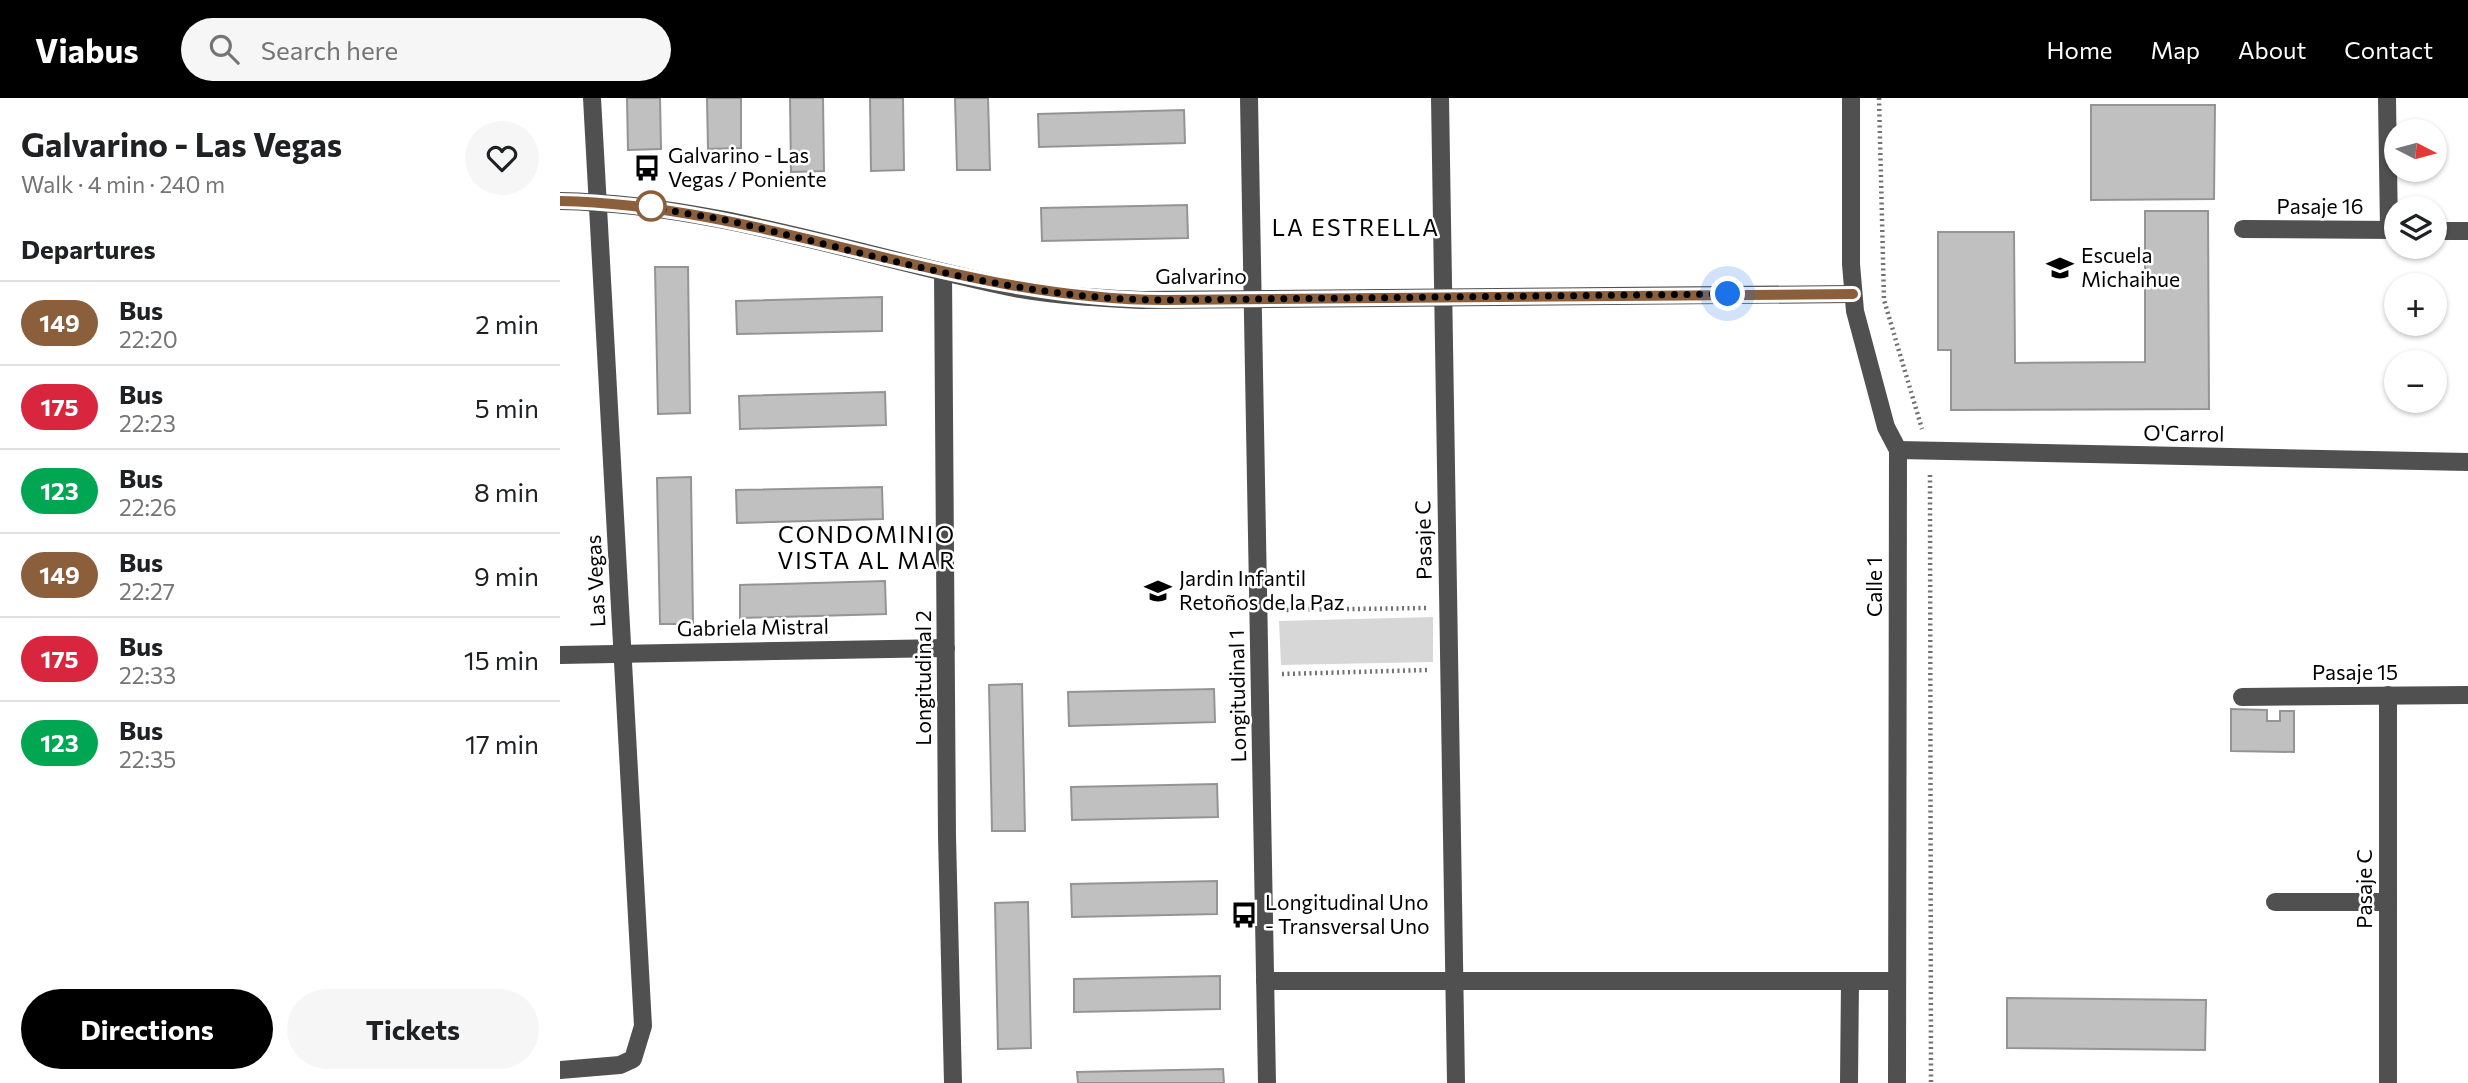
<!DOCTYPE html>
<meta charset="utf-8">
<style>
:root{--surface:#fff;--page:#f6f6f6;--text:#202124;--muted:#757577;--line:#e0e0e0;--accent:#000}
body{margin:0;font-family:Commissioner,sans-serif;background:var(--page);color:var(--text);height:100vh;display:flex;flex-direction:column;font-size:26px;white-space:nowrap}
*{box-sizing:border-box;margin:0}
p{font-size:23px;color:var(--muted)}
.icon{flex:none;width:38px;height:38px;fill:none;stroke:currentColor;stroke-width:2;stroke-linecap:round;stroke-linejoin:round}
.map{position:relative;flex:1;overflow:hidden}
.panel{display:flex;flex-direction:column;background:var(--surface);width:560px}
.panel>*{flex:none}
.badge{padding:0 14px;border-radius:23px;font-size:24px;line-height:46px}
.needle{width:46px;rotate:96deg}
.buttons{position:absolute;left:1824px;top:21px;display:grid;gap:14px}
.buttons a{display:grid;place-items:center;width:63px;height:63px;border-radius:50%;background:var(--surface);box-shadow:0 2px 5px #0004;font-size:35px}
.you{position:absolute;width:35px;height:35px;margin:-18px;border:5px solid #fff;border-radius:50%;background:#1a73e8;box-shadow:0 0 0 10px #1a73e833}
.map>.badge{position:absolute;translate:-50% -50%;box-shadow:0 0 0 4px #fff}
h2{padding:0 21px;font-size:26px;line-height:63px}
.round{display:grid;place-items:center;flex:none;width:74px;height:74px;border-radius:37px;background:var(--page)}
.head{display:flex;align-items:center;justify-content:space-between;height:119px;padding:0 21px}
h1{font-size:33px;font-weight:700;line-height:52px}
.button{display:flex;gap:14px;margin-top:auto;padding:14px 21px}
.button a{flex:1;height:80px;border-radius:42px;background:var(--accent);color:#fff;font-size:28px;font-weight:700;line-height:80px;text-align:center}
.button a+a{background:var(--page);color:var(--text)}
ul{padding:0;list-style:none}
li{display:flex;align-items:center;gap:21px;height:84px;padding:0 21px;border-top:2px solid var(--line)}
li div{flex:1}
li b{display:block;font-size:26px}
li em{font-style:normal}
li .badge{min-width:77px;font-weight:700;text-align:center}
header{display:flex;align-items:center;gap:42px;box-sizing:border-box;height:98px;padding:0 35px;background:var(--accent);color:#fff}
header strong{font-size:33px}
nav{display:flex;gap:38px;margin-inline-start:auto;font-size:24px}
.search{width:490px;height:63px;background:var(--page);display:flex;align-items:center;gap:18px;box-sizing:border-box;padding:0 24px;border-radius:38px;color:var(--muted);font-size:26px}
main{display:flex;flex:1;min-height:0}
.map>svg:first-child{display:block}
</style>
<header>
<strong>Viabus</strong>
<div class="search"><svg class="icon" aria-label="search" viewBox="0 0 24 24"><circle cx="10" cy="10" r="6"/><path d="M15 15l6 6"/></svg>Search here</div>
<nav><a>Home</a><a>Map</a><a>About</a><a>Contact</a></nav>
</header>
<main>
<section class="panel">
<div class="head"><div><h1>Galvarino - Las Vegas</h1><p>Walk · 4 min · 240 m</p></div><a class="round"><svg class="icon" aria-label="heart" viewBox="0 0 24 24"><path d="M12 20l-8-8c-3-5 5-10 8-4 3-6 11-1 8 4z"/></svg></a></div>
<h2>Departures</h2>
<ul>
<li><span class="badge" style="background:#8b5e3c;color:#fff">149</span><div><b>Bus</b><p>22:20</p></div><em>2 min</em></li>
<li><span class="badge" style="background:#d7263d;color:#fff">175</span><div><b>Bus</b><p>22:23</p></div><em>5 min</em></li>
<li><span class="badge" style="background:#00a651;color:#fff">123</span><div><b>Bus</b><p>22:26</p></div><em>8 min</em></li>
<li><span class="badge" style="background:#8b5e3c;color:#fff">149</span><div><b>Bus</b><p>22:27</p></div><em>9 min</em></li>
<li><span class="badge" style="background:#d7263d;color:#fff">175</span><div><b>Bus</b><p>22:33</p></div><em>15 min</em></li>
<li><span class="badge" style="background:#00a651;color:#fff">123</span><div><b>Bus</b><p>22:35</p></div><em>17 min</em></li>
</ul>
<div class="button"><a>Directions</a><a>Tickets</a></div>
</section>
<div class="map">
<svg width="1908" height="985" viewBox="0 0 1908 985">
<rect width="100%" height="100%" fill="#fff"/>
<path fill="#d7d7d7" d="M873,519v45l-152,3 -2,-44z"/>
<g fill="#c0c0c0" stroke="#949494" stroke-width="2">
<path d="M67,0h33l1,51 -33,1z"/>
<path d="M147,0h34v50l-33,1z"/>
<path d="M230,0h33l1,73 -33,1z"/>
<path d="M310,0h33l1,72 -33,1z"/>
<path d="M395,0h33l2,72h-33z"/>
<path d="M1531,7h124l-1,94 -123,1z"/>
<path d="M624,12l1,33 -146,4 -1,-33z"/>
<path d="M627,107l1,33 -146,3 -1,-33z"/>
<path d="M1585,113h63l1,198 -258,1v-60h-13v-118h76l1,131 130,-1z"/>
<path d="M95,169h33l2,146 -32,1z"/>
<path d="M322,199v34l-145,3 -1,-33z"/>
<path d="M325,294l1,33 -146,4 -1,-33z"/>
<path d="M131,379l2,147h-33l-3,-146z"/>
<path d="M322,389l1,32 -146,4 -1,-33z"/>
<path d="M325,483l1,33 -146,4v-33z"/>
<path d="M462,586l3,147h-33l-3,-146z"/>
<path d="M654,591l1,33 -146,4 -1,-34z"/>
<path d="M1671,611l36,1v11h13v-10h14v41l-63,-1z"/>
<path d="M657,686l1,33 -146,3 -1,-33z"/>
<path d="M657,783v33l-145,3 -1,-33z"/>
<path d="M468,804l3,146 -33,1 -3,-146z"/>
<path d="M660,878v33l-146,3v-33z"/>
<path d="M1447,900l199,2 -1,50 -198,-2z"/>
<path d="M663,971l1,14h-146l-1,-11z"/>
</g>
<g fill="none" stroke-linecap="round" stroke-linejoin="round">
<g stroke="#727272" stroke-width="4.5" stroke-dasharray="2 3.5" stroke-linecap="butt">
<path d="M1319,0l5,202 38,129"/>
<path d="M1370,377l1,608"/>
<path d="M721,512l145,-2"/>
<path d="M722,576l145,-4"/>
</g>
<g stroke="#505050" stroke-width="18">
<path d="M689,0l18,985"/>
<path d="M880,0l16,985"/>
<path d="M1291,0v166l4,47 31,116 12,23 -1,633"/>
<path d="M1827,0l2,132"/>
<path d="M0,103c157,3 306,57 459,88 41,7 81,9 122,11l712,-6"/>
<path d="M1683,131l153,1"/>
<path d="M1874,133h34"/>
<path d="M383,174l4,564 6,247"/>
<path d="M1338,352l570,12"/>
<path d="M0,557l386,-7"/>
<path d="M1828,597v388"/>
<path d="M1682,599l226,-2"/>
<path d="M1715,804h113"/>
<path d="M705,883h632"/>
<path d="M0,972l60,-5 13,-6 10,-33 -51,-928"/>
<path d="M1289,985l1,-102"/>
</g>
</g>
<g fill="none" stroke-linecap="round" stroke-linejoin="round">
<g stroke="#fff" stroke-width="16">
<path id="line" d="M0,103c206,4 397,99 604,99l689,-6"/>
</g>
<use href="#line" stroke="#8b5e3c" stroke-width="10"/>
<path stroke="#000" stroke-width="7" stroke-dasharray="0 12.6" d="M91,108c6,4 57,10 74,14 145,33 289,80 439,80l564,-6"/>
</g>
<defs>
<g id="bus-bare" transform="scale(2.1)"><path d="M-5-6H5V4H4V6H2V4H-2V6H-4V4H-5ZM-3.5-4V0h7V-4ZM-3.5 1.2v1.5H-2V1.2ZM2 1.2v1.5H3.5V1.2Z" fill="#000" stroke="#fff" stroke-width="2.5" paint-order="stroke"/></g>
<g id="school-bare" transform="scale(2.1)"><path d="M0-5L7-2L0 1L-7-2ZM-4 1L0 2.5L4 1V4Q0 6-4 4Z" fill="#000" stroke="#fff" stroke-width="2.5" paint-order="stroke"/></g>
</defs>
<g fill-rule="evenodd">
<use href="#bus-bare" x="87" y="70"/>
<use href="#school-bare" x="1500" y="170"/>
<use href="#school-bare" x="598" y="493"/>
<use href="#bus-bare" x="684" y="817"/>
</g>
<circle fill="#fff" stroke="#8b5e3c" stroke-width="3.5" cx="91" cy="108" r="14"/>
<g text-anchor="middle" stroke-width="5" stroke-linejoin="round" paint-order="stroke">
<g font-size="21" fill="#000" stroke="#fff" text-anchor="start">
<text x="108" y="65">Galvarino - Las<tspan x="108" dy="24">Vegas / Poniente</tspan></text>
<text x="1521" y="165">Escuela<tspan x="1521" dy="24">Michaihue</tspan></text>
<text x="619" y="488">Jardin Infantil<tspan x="619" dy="24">Retoños de la Paz</tspan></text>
<text x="705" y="812">Longitudinal Uno<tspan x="705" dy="24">- Transversal Uno</tspan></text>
</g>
<g font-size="21" fill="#000" stroke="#fff">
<text x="1760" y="116">Pasaje 16</text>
<text x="641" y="186">Galvarino</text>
<text transform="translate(1624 336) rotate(1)" y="7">O'Carrol</text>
<text transform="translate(864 442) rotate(-91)" y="7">Pasaje C</text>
<text transform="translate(36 483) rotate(-93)" y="7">Las Vegas</text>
<text transform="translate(1315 489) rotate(-90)" y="7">Calle 1</text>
<text transform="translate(193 530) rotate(-1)" y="7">Gabriela Mistral</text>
<text x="1795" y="582">Pasaje 15</text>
<text transform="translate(364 580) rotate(-90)" y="7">Longitudinal 2</text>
<text transform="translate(678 598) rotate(-91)" y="7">Longitudinal 1</text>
<text transform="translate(1805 791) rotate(-90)" y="7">Pasaje C</text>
</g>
<g font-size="23" letter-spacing="2" fill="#000" stroke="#fff">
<text x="796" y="138">LA ESTRELLA</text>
<text x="307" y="445">CONDOMINIO<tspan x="307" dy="26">VISTA AL MAR</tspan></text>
</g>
</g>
</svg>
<div class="buttons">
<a><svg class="needle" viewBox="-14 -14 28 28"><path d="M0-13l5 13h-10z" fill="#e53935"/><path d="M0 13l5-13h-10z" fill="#757577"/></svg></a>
<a><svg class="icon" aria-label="layers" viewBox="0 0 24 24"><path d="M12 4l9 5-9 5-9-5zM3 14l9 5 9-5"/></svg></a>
<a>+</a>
<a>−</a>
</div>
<div class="you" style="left:1168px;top:196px"></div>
</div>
</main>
